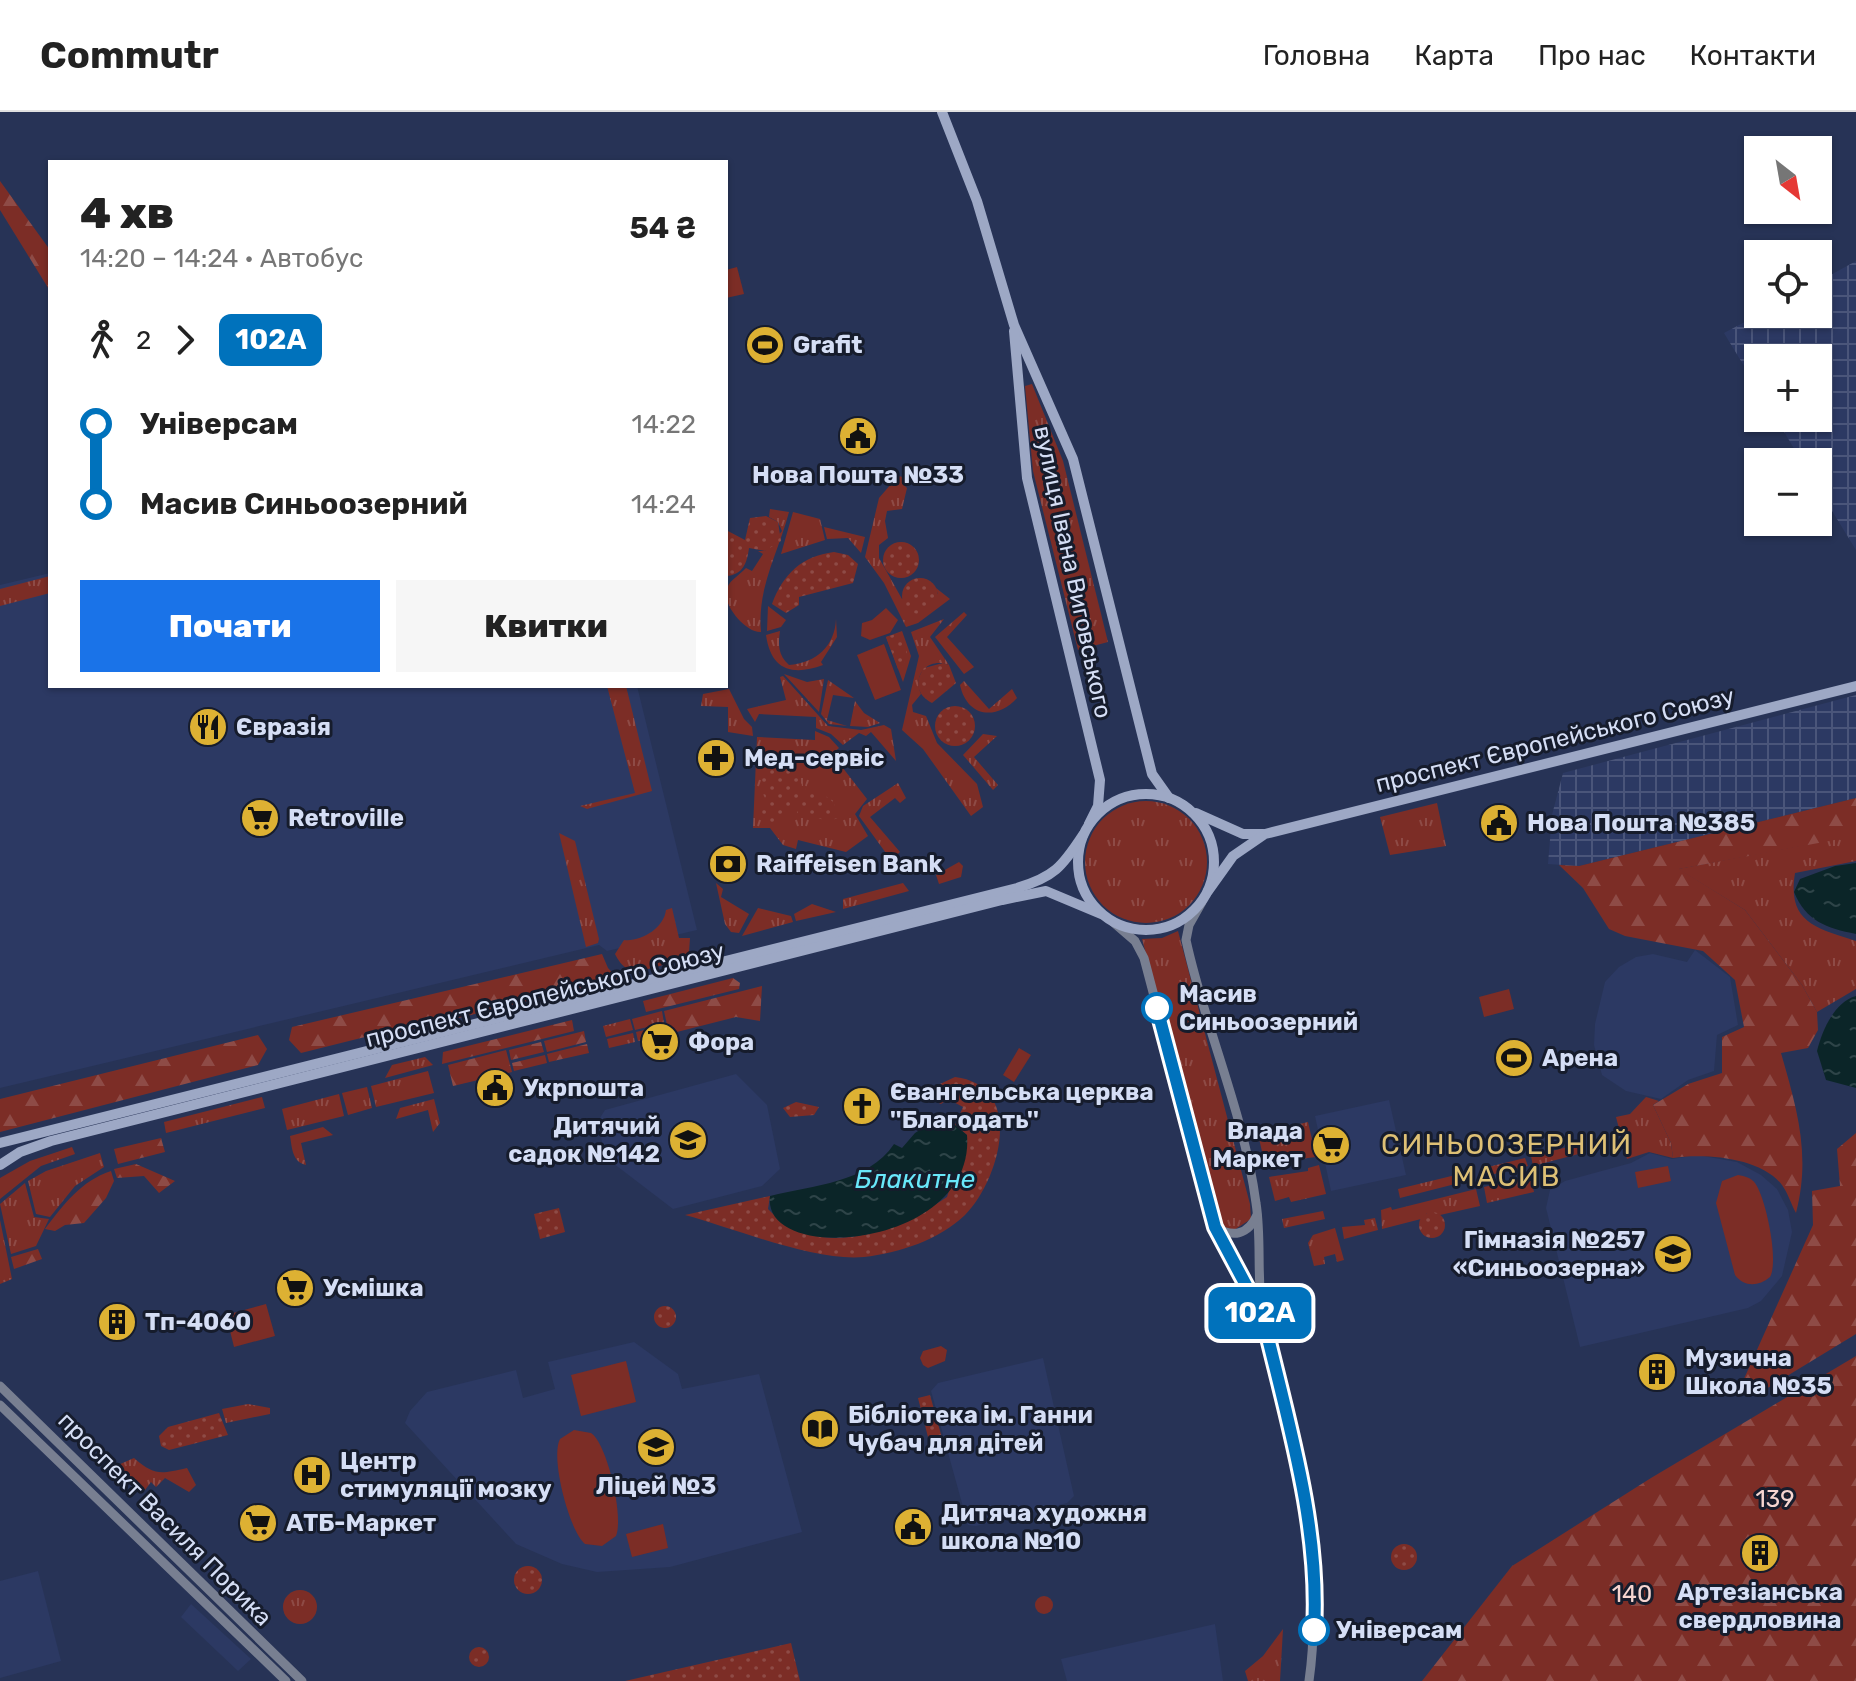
<!DOCTYPE html>
<html lang="uk">
<meta charset="utf-8">
<style>
:root{--surface:#fff;--page:#f6f6f6;--text:#222;--muted:#767676;--line:#e0e0e0;--accent:#1a73e8}
body{margin:0;font-family:Rubik,sans-serif;background:var(--page);color:var(--text);height:100vh;display:flex;flex-direction:column;font-size:30px;white-space:nowrap}
*{box-sizing:border-box;margin:0}
p{font-size:26px;color:var(--muted)}
.icon{flex:none;width:44px;height:44px;fill:none;stroke:currentColor;stroke-width:2;stroke-linecap:round;stroke-linejoin:round}
.map{position:relative;flex:1;overflow:hidden}
.details{position:absolute;left:48px;top:48px;width:680px;height:528px;display:flex;flex-direction:column;background:var(--surface);border-radius:0px;box-shadow:0 2px 6px #0004}
.details>*{flex:none}
.badge{padding:0 16px;border-radius:12px;font-size:28px;line-height:52px}
.needle{width:52px;rotate:149deg}
.controls{position:absolute;left:1744px;top:24px;display:grid;gap:16px}
.controls a{display:grid;place-items:center;width:88px;height:88px;border-radius:0px;background:var(--surface);box-shadow:0 2px 6px #0004;font-size:40px}
.map>.badge{position:absolute;translate:-50% -50%;box-shadow:0 0 0 4px #fff}
.legs{display:flex;align-items:center;gap:12px;height:88px;padding:0 32px;font-size:26px}
.legs p{margin-inline-start:auto}
.overview{display:flex;align-items:center;justify-content:space-between;height:136px;padding:0 32px}
h1{font-size:44px;font-weight:800;line-height:60px}
.button{display:flex;gap:16px;margin-top:auto;padding:16px 32px}
.button a{flex:1;height:92px;border-radius:0px;background:var(--accent);color:#fff;font-size:32px;font-weight:800;line-height:92px;text-align:center}
.button a+a{background:var(--page);color:var(--text)}
ul{padding:0 32px;list-style:none}
li{display:flex;align-items:center;gap:28px;height:80px;font-size:30px}
li i{display:grid;place-items:center;width:12px;height:100%;margin:0 10px;background:currentColor}
li i::after{content:'';width:20px;height:20px;margin:-10px;border:6px solid;border-radius:50%;background:var(--surface)}
li p{margin-inline-start:auto}
li:first-child i{background:linear-gradient(#0000 50%,currentColor 0)}
li:last-child i{background:linear-gradient(currentColor 50%,#0000 0)}
header{display:flex;align-items:center;gap:48px;box-sizing:border-box;height:112px;padding:0 40px;background:var(--surface);border-bottom:2px solid var(--line)}
header strong{font-size:38px}
nav{display:flex;gap:44px;margin-inline-start:auto;font-size:28px}
.map>svg:first-child{display:block}
</style>
<header>
<strong>Commutr</strong>
<nav><a>Головна</a><a>Карта</a><a>Про нас</a><a>Контакти</a></nav>
</header>
<div class="map">
<svg width="1856" height="1569" viewBox="0 0 1856 1569">
<defs>
<pattern id="industrial-grid" width="8" height="8" patternUnits="userSpaceOnUse" patternTransform="scale(2)"><rect width="8" height="8" fill="#2c3963"/><path d="M0 4h8M4 0v8" fill="none" stroke="#4a557a"/></pattern>
<pattern id="grass-tufts" width="24" height="20" patternUnits="userSpaceOnUse" patternTransform="scale(2)"><rect width="24" height="20" fill="#7c2d26"/><path d="M3 7l-1-3M5 7V3M7 7l1-3M15 17l-1-3M17 17v-4M19 17l1-3" fill="none" stroke="#8e4b46"/></pattern>
<pattern id="forest-firs" width="22" height="20" patternUnits="userSpaceOnUse" patternTransform="scale(2)"><rect width="22" height="20" fill="#7c2d26"/><path d="M5 1l3.5 6h-7zM16 11l3.5 6h-7z" fill="#8e4b46"/></pattern>
<pattern id="park-dots" width="8" height="8" patternUnits="userSpaceOnUse" patternTransform="scale(2)"><rect width="8" height="8" fill="#7c2d26"/><path d="M2 2h.1M6 6h.1" fill="none" stroke="#8e4b46" stroke-width="1.8" stroke-linecap="round"/></pattern>
<pattern id="water-ripples" width="26" height="14" patternUnits="userSpaceOnUse" patternTransform="scale(2)"><rect width="26" height="14" fill="#0b2528"/><path d="M2 4q2-2 4 0t4 0M15 11q2-2 4 0t4 0" fill="none" stroke="#2e4448"/></pattern>
</defs>
<rect width="100%" height="100%" fill="#273356"/>
<g fill="#2c3963">
<path d="M50,461v113h587l60,244 -90,21 -8,-6 -599,143v-503z"/>
<path d="M1695,838l35,27 8,48 -21,10 -3,36 -26,9 -27,19 -35,-8 -24,-16 -8,-30 1,-21 10,-42 14,-15 17,-10 17,-3 34,8z"/>
<path d="M736,962l31,31 13,64 -18,17 -89,23 -68,-52 -7,-36 7,-11z"/>
<path d="M1389,988l17,75 -75,16 -16,-75z"/>
<path d="M1650,1041l22,6 25,-4 40,7 24,13 16,14 11,21 4,22 -10,44 -21,25 -13,7 -168,39 -34,-139 4,-18 15,-9 66,-18z"/>
<path d="M634,1230l44,32 4,15 77,-15 43,158 -132,35 -73,5 -35,-8 -46,-20 -111,-121 5,-12 17,-19 89,-22 7,28 32,-9 -7,-27z"/>
<path d="M1043,1246l31,138 -7,7 -91,23 -8,-1 -37,-134 7,-8z"/>
<path d="M38,1459l23,90 -61,17v-97z"/>
<path d="M191,1492l60,55 -13,12 -57,-54z"/>
<path d="M1215,1512l8,57h-156l-6,-22z"/>
</g>
<g fill="url(#industrial-grid)">
<path d="M1856,149v289l-38,-62v-26h-16l-26,-44h42v-60h-60v31l-34,-56 36,-19h58v-32z"/>
<path d="M1856,583v103l-277,68 -31,-2 4,-49 11,-42z"/>
</g>
<g fill="url(#grass-tufts)">
<path d="M1032,272l31,77 45,181 -30,8 -45,-179 -8,-85z"/>
<path d="M898,364l5,1 -1,6 5,5 -5,21 -15,2 -2,10 3,17 -9,7v13l23,41 36,-5 -2,-6 14,11 -32,24 -12,4 -22,-44 -19,-26 14,-59z"/>
<path d="M770,397l19,3c-11,42 -32,75 -28,120 -14,1 -37,-25 -35,-40 2,-12 12,-15 20,-24l6,3 11,-17 -5,-3h7l17,-20 -4,-9 -9,-5z"/>
<path d="M793,400l27,7 5,21 -44,14z"/>
<path d="M824,415l41,10 -4,16 -13,-15 -21,1z"/>
<path d="M50,464v17l-50,13v-17z"/>
<path d="M768,494l18,14 -5,7 -14,4z"/>
<path d="M964,500l3,3 -20,22 27,30 -10,7 -29,-37z"/>
<path d="M836,507l1,18 -16,25 2,3c-30,11 -52,6 -57,-30l14,-4c-2,14 -2,24 9,34 27,-2 46,-19 47,-46z"/>
<path d="M944,507l-14,18 19,28c-20,-8 -37,9 -28,29l-9,11 1,7 13,4 11,27 40,41 6,23 -12,9 -48,-67 -21,-19 17,-74 -8,-24z"/>
<path d="M902,519l9,25 -8,26 -17,-45z"/>
<path d="M784,562l23,8 17,-3 -5,33z"/>
<path d="M783,564l45,50 33,4 23,-5 7,4 5,32 -25,-29 -5,4 -7,-3 -16,12 -12,-11 -15,-6v-11l-57,-3 -4,8 -8,-13 39,-9 -6,-23z"/>
<path d="M828,568l26,18 -21,-3 -6,25 20,6 -18,-2 -8,-10z"/>
<path d="M964,569l25,28 23,-20 5,9c-21,23 -50,19 -57,-13z"/>
<path d="M607,574h19l26,105 -65,18 -7,-3 55,-13z"/>
<path d="M729,577l15,30 8,8 1,9 -25,-4v-25l-27,-1 2,-12z"/>
<path d="M855,589l9,12 16,10 -12,4 -18,-1z"/>
<path d="M815,619l14,6 10,11 -7,6 35,45 -12,15 13,22 -22,16 -48,-12 -2,9 -13,-4 -13,-17h-17l4,-91 58,3z"/>
<path d="M983,622l14,2 -23,21 24,28 -5,5 -30,-35z"/>
<path d="M898,671l8,15 -6,5 -5,-5 -25,19 30,35 -9,8 -32,-44 4,-10z"/>
<circle cx="1146" cy="750" r="61"/>
<path d="M1437,691l9,43 -56,9 -10,-38z"/>
<path d="M559,721l16,8 24,98 -1,4 -12,4z"/>
<path d="M1856,723v26l-61,12c-8,49 20,55 61,68v48l-39,23 -15,-27 -57,-75 -67,-41z"/>
<path d="M959,750l4,4 -2,11 -22,7 -3,-9z"/>
<path d="M716,771l7,6 -2,8 28,17 -10,19 -8,-1 -6,-8z"/>
<path d="M903,771l6,8 -66,18v-10z"/>
<path d="M812,792l24,8 -40,9 -2,-7z"/>
<path d="M672,796l7,30h11l-1,14c-8,9 -50,23 -61,17 -6,-3 -10,-9 -13,-15l9,-14c17,2 40,-12 42,-30z"/>
<path d="M758,796l33,8 2,6 -51,14z"/>
<path d="M1178,819l72,273 1,15 -17,11 -14,-4 -3,-5 -75,-282 20,-1z"/>
<path d="M662,899l2,12 -29,7 -3,-11z"/>
<path d="M630,907l3,11 -27,7 -3,-11z"/>
<path d="M665,913l2,9 -29,7 -2,-9z"/>
<path d="M633,921l2,9 -26,6 -2,-9z"/>
<path d="M425,945l8,8 -48,13 7,-13z"/>
<path d="M428,959l6,22 -58,14 -5,-21z"/>
<path d="M367,975l5,21 -24,7 -6,-22z"/>
<path d="M339,982l5,22 -57,14 -5,-21z"/>
<path d="M262,985l3,11 -99,25 -2,-11z"/>
<path d="M1646,985l13,4 -6,4 18,38 2,15 -24,-6 -22,7 -11,-42 14,-3z"/>
<path d="M434,987l6,24 -7,9 -5,-22 -32,9 4,-11z"/>
<path d="M1308,1010l8,35 -32,4v4l-18,4 -8,-35z"/>
<path d="M323,1015l10,8 -32,8 5,22c-14,-3 -14,-18 -16,-29z"/>
<path d="M1584,1031l2,9 -53,14 -2,-10z"/>
<path d="M72,1035l3,7 -34,12 -41,33v-21l30,-17z"/>
<path d="M100,1041l4,14 -29,19 -25,31 -14,-3 -8,-33 18,-10z"/>
<path d="M1525,1046l3,8 -38,9 -2,-8z"/>
<path d="M1319,1053l7,29 -35,8 -2,-5 -14,4 -6,-24 39,-6v-3z"/>
<path d="M1468,1060l3,8 -71,18 -2,-9z"/>
<path d="M1530,1064l4,16 -47,11 -3,-16z"/>
<path d="M25,1071l9,34 15,2 -13,27 -25,8 -11,-50z"/>
<path d="M1476,1077l4,17 -40,9 -13,-2 -6,6 -39,10 -1,-19 10,-3 1,3z"/>
<path d="M1323,1099l2,8 -41,9 -2,-9z"/>
<path d="M1375,1106l3,12 -34,9 -2,-12 23,-2 -1,-5z"/>
<path d="M0,1108l12,59 -12,5z"/>
<path d="M1335,1116l9,32 -7,2 -2,-8 -11,3 1,7 -11,2 -6,-23 5,-8z"/>
<path d="M248,1292l22,4v6l-44,9 -4,-14z"/>
<path d="M134,1346c21,18 26,16 53,10l9,17 -7,7 -24,-14 -9,9 -5,-5 -6,8 -27,-25z"/>
<circle cx="300" cy="1495" r="17"/>
<circle cx="1044" cy="1493" r="9"/>
<path d="M1283,1517l-3,52h-32l-3,-10 18,-15z"/>
</g>
<g fill="url(#forest-firs)">
<path d="M0,69l50,69v41l-50,-81z"/>
<path d="M1856,686v38l-177,33 66,41 57,75 15,27 1,18 -10,18 -27,5c16,56 30,102 15,160 -5,-9 -8,-20 -14,-28 -21,-28 -78,-32 -109,-27l-2,-15 -18,-38 35,-21 34,-11v-36l22,-10 -9,-47 -32,-29 -78,-15 -16,-7 -26,-41 -24,-23 20,1z"/>
<path d="M602,842l6,14 10,11 -225,55 -28,3 -64,16 -12,-13 3,-13z"/>
<path d="M733,866l7,5 -1,6 -93,23 -3,-11z"/>
<path d="M762,874l-2,35 -24,-4 -67,17 -5,-23z"/>
<path d="M572,908l2,11 -132,33 1,-12z"/>
<path d="M584,919l2,11 -39,10 -3,-11z"/>
<path d="M258,923l9,14 -9,16 -258,67v-33z"/>
<path d="M541,930l3,10 -33,8 -2,-10z"/>
<path d="M587,932l2,9 -40,9 -2,-8z"/>
<path d="M506,938l6,22 -59,14 -5,-21z"/>
<path d="M545,943l2,8 -33,8 -2,-8z"/>
<path d="M1856,1021v201l-95,58 -15,2 -3,-13 70,-156 -1,-34 28,-5 -3,-37z"/>
<path d="M161,1026l4,14 -47,12 -4,-15z"/>
<path d="M136,1052l39,17 -16,12 -15,-17 -27,2 -3,-9z"/>
<path d="M111,1059l3,10 -8,17 -22,25 -19,2 -10,6 -10,-2c19,-25 36,-48 66,-58z"/>
<path d="M38,1137l4,10 -28,10 -3,-12z"/>
<path d="M1856,1244v325h-434l90,-115 139,-88z"/>
</g>
<g fill="url(#park-dots)">
<path d="M766,404l12,6 3,19 -16,10 -16,-3c-2,15 -6,27 -23,28v-46l19,10 5,-22z"/>
<circle cx="901" cy="448" r="18"/>
<path d="M834,440l14,3 10,9 -5,19 -54,14v8l-13,8 -14,-9c11,-30 30,-48 62,-52z"/>
<circle cx="920" cy="484" r="18"/>
<path d="M899,521l8,19 -3,14 -6,3 -12,-32z"/>
<path d="M943,551l6,2 7,18 -24,20c-15,-8 -18,-21 -8,-35z"/>
<circle cx="955" cy="614" r="20"/>
<path d="M780,653l15,6 7,14 -5,17 -14,9 4,15 -22,-5 -5,-10 6,-11c-9,-16 -7,-32 14,-35z"/>
<path d="M808,671l24,18 8,13 -2,4 -9,3 -32,-8z"/>
<path d="M955,965c72,9 44,104 10,138 -26,25 -66,38 -101,42 -48,5 -131,-29 -179,-42l85,-19 -2,13c51,53 127,23 179,-12l20,-62 -12,-10 8,-18 -15,-8 -7,5 -11,-5 -3,-9z"/>
<path d="M796,990l23,5 -5,8 -24,2 -7,-9z"/>
<path d="M559,1096l6,24 -25,7 -6,-25z"/>
<circle cx="1432" cy="1113" r="13"/>
<circle cx="665" cy="1205" r="11"/>
<path d="M930,1283l12,43 -13,3 -11,-43z"/>
<path d="M219,1301l9,22 -59,15 -8,-4 -2,-10 9,-9z"/>
<circle cx="1404" cy="1445" r="13"/>
<circle cx="528" cy="1468" r="14"/>
<path d="M791,1531l9,38h-175z"/>
<circle cx="479" cy="1545" r="10"/>
</g>
<g fill="#7c2d26">
<path d="M737,155l7,27 -18,4v-28z"/>
<path d="M886,496l12,12 -8,13 -20,7 -9,-4 1,-13 10,-3z"/>
<path d="M884,532l17,46 -26,10 -18,-45z"/>
<path d="M1509,877l5,20 -30,8 -5,-20z"/>
<path d="M1019,936l12,7 -17,27 -11,-7z"/>
<path d="M1668,1054l3,15 -33,7 -3,-16z"/>
<path d="M1738,1063c7,1 13,3 17,8 11,15 24,79 15,94 -12,10 -26,10 -35,-2l-19,-72 6,-22z"/>
<path d="M266,1192l9,32 -41,11 -8,-32z"/>
<path d="M941,1234l6,4 -2,11 -17,7 -5,-3 -3,-7 3,-7z"/>
<path d="M626,1249l10,41 -55,14 -10,-41z"/>
<path d="M574,1318l17,3c16,10 33,84 25,103l-14,10 -17,-2c-16,-13 -35,-87 -25,-105z"/>
<path d="M663,1412l5,24 -36,9 -6,-23z"/>
</g>
<g fill="url(#water-ripples)">
<path d="M1856,751v71c-30,-6 -50,-13 -62,-42l6,-13 35,-13z"/>
<path d="M1856,884v92l-30,-8 -9,-29c5,-20 17,-49 39,-55z"/>
<path d="M932,1010l23,3 12,10c9,113 -206,132 -197,61 43,-11 98,-13 124,-52l8,4 13,-15z"/>
</g>
<g fill="none" stroke-linecap="round" stroke-linejoin="round">
<g stroke="#787f91" stroke-width="9">
<path d="M1202,790l-13,23 -3,15c19,88 58,173 70,263 6,38 0,77 7,114 22,123 64,238 46,364"/>
<path d="M1113,810l22,19 9,17 71,269 47,89"/>
<path d="M1215,1115c18,11 33,8 42,-12"/>
<path d="M0,1274l302,295"/>
<path d="M0,1293l286,276"/>
</g>
<g stroke="#9da8c5" stroke-width="10">
<path d="M942,0l35,89 37,124 59,134 79,315 17,24"/>
<path d="M1014,219l13,147 73,302 -2,26 -9,18"/>
<circle cx="1146" cy="750" r="68"/>
<path d="M1196,701l47,21h20"/>
<path d="M1208,779l25,-35 32,-22 591,-148"/>
<path d="M0,1031l1017,-255c37,-11 45,-21 66,-53"/>
<path d="M0,1053l20,-13 31,-11 951,-241 44,-9 55,23"/>
</g>
</g>
<g fill="none" stroke-linecap="round" stroke-linejoin="round">
<g stroke="#fff" stroke-width="18">
<path id="line-1" d="M1157,896l58,219 48,90 5,21c23,94 52,195 46,292"/>
</g>
<use href="#line-1" stroke="#0072bc" stroke-width="12"/>
</g>
<defs>
<g id="stadium-disc" transform="scale(2)"><circle r="9.5" fill="#ddb133" stroke="#161c2c"/><path d="M0-5a6.5 5 0 1 0 0 10a6.5 5 0 1 0 0-10ZM-3.5-1.8h7v3.6h-7Z" fill="#111"/></g>
<g id="civic-disc" transform="scale(2)"><circle r="9.5" fill="#ddb133" stroke="#161c2c"/><path d="M-.6-6.5H3V-4.5H.6V-3L4-1V1h2V6H-6V1h2V-1L-.6-3ZM-1.2 2.5V6h2.4V2.5Z" fill="#111"/></g>
<g id="restaurant-disc" transform="scale(2)"><circle r="9.5" fill="#ddb133" stroke="#161c2c"/><path d="M-5-6h1v4h1v-4h1v4h1v-4h1v5L-1.5 .5V6h-2V.5L-5-1ZM5-6V6H3V1.5H1.5Q1.5-4 5-6Z" fill="#111"/></g>
<g id="pharmacy-disc" transform="scale(2)"><circle r="9.5" fill="#ddb133" stroke="#161c2c"/><path d="M-2-6h4v4h4v4h-4v4h-4v-4h-4v-4h4Z" fill="#111"/></g>
<g id="supermarket-disc" transform="scale(2)"><circle r="9.5" fill="#ddb133" stroke="#161c2c"/><path d="M-6-5.5h2.5l.6 2H6L4.5 2H-2.5L-4.4-4H-6ZM-1.5 3.2a1.3 1.3 0 1 0 .1 0ZM3 3.2a1.3 1.3 0 1 0 .1 0Z" fill="#111"/></g>
<g id="bank-disc" transform="scale(2)"><circle r="9.5" fill="#ddb133" stroke="#161c2c"/><path d="M-6-4H6V4H-6ZM0-2.3a2.3 2.3 0 1 0 0 4.6a2.3 2.3 0 1 0 0-4.6Z" fill="#111"/></g>
<g id="church-disc" transform="scale(2)"><circle r="9.5" fill="#ddb133" stroke="#161c2c"/><path d="M-1.2-6h2.4v3.5h3.3v2.4h-3.3V6h-2.4V-.1h-3.3v-2.4h3.3Z" fill="#111"/></g>
<g id="school-disc" transform="scale(2)"><circle r="9.5" fill="#ddb133" stroke="#161c2c"/><path d="M0-5L7-2L0 1L-7-2ZM-4 1L0 2.5L4 1V4Q0 6-4 4Z" fill="#111"/></g>
<g id="building-disc" transform="scale(2)"><circle r="9.5" fill="#ddb133" stroke="#161c2c"/><path d="M-4-6H4V6H1V3H-1V6H-4ZM-2.5-4.3h1.7v1.8h-1.7ZM.8-4.3h1.7v1.8H.8ZM-2.5-1h1.7V.8h-1.7ZM.8-1h1.7V.8H.8Z" fill="#111"/></g>
<g id="library-disc" transform="scale(2)"><circle r="9.5" fill="#ddb133" stroke="#161c2c"/><path d="M-6-4Q-3-5.5-.7-3.5V5Q-3 3-6 4ZM6-4Q3-5.5 .7-3.5V5Q3 3 6 4Z" fill="#111"/></g>
<g id="hospital-disc" transform="scale(2)"><circle r="9.5" fill="#ddb133" stroke="#161c2c"/><path d="M-5-5h3v3.5h4V-5h3V5h-3V1.5h-4V5h-3Z" fill="#111"/></g>
</defs>
<g fill-rule="evenodd">
<use href="#stadium-disc" x="765" y="233"/>
<use href="#civic-disc" x="858" y="324"/>
<use href="#restaurant-disc" x="208" y="615"/>
<use href="#pharmacy-disc" x="716" y="646"/>
<use href="#supermarket-disc" x="260" y="706"/>
<use href="#civic-disc" x="1499" y="711"/>
<use href="#bank-disc" x="728" y="752"/>
<use href="#supermarket-disc" x="660" y="930"/>
<use href="#stadium-disc" x="1514" y="946"/>
<use href="#civic-disc" x="495" y="976"/>
<use href="#church-disc" x="862" y="994"/>
<use href="#school-disc" x="688" y="1028"/>
<use href="#supermarket-disc" x="1331" y="1033"/>
<use href="#school-disc" x="1673" y="1142"/>
<use href="#supermarket-disc" x="295" y="1176"/>
<use href="#building-disc" x="117" y="1210"/>
<use href="#building-disc" x="1657" y="1260"/>
<use href="#library-disc" x="820" y="1317"/>
<use href="#school-disc" x="656" y="1335"/>
<use href="#hospital-disc" x="312" y="1363"/>
<use href="#supermarket-disc" x="258" y="1411"/>
<use href="#civic-disc" x="913" y="1415"/>
<use href="#building-disc" x="1760" y="1441"/>
</g>
<g fill="#fff" stroke="#0072bc" stroke-width="4">
<circle cx="1157" cy="896" r="14"/>
<circle cx="1314" cy="1518" r="14"/>
</g>
<g text-anchor="middle" stroke-width="6" stroke-linejoin="round" paint-order="stroke">
<g font-size="24" font-weight="bold" fill="#d5def5" stroke="#161c2c" text-anchor="start">
<text x="793" y="241">Grafit</text>
<text x="858" y="371" text-anchor="middle">Нова Пошта №33</text>
<text x="236" y="623">Євразія</text>
<text x="744" y="654">Мед-сервіс</text>
<text x="288" y="714">Retroville</text>
<text x="1527" y="719">Нова Пошта №385</text>
<text x="756" y="760">Raiffeisen Bank</text>
<text x="688" y="938">Фора</text>
<text x="1542" y="954">Арена</text>
<text x="523" y="984">Укрпошта</text>
<text x="890" y="988">Євангельська церква<tspan x="890" dy="28">''Благодать''</tspan></text>
<text x="660" y="1022" text-anchor="end">Дитячий<tspan x="660" dy="28">садок №142</tspan></text>
<text x="1303" y="1027" text-anchor="end">Влада<tspan x="1303" dy="28">Маркет</tspan></text>
<text x="1645" y="1136" text-anchor="end">Гімназія №257<tspan x="1645" dy="28">«Синьоозерна»</tspan></text>
<text x="323" y="1184">Усмішка</text>
<text x="145" y="1218">Тп-4060</text>
<text x="1685" y="1254">Музична<tspan x="1685" dy="28">Школа №35</tspan></text>
<text x="848" y="1311">Бібліотека ім. Ганни<tspan x="848" dy="28">Чубач для дітей</tspan></text>
<text x="340" y="1357">Центр<tspan x="340" dy="28">стимуляції мозку</tspan></text>
<text x="656" y="1382" text-anchor="middle">Ліцей №3</text>
<text x="941" y="1409">Дитяча художня<tspan x="941" dy="28">школа №10</tspan></text>
<text x="286" y="1419">АТБ-Маркет</text>
<text x="1760" y="1488" text-anchor="middle">Артезіанська<tspan x="1760" dy="28">свердловина</tspan></text>
</g>
<g font-size="24" fill="#d5def5" stroke="#161c2c">
<text transform="translate(1073 460) rotate(78)" y="8">вулиця Івана Виговського</text>
<text transform="translate(1555 628) rotate(-14)" y="8">проспект Європейського Союзу</text>
<text transform="translate(545 883) rotate(-14)" y="8">проспект Європейського Союзу</text>
<text transform="translate(165 1407) rotate(45)" y="8">проспект Василя Порика</text>
</g>
<g font-size="24" font-weight="bold" fill="#d5def5" stroke="#161c2c" text-anchor="start">
<text x="1179" y="890">Масив<tspan x="1179" dy="28">Синьоозерний</tspan></text>
<text x="1336" y="1526">Універсам</text>
</g>
<g font-size="24" fill="#f6d5d0" stroke="#161c2c">
<text x="1775" y="1395">139</text>
<text x="1632" y="1490">140</text>
</g>
<g font-size="26" font-style="italic" fill="#68e7fa" stroke="#161c2c">
<text x="915" y="1076">Блакитне</text>
</g>
<g font-size="28" letter-spacing="2" fill="#dec075" stroke="#161c2c">
<text x="1507" y="1042">СИНЬООЗЕРНИЙ<tspan x="1507" dy="32">МАСИВ</tspan></text>
</g>
</g>
</svg>
<div class="controls">
<a><svg class="needle" viewBox="-14 -14 28 28"><path d="M0-13l5 13h-10z" fill="#e53935"/><path d="M0 13l5-13h-10z" fill="#767676"/></svg></a>
<a><svg class="icon" aria-label="locate" viewBox="0 0 24 24"><circle cx="12" cy="12" r="6"/><path d="M12 2v4M12 18v4M2 12h4M18 12h4"/></svg></a>
<a>+</a>
<a>−</a>
</div>
<b class="badge" style="left:1260px;top:1201px;background:#0072bc;color:#fff">102А</b>
<section class="details">
<div class="overview"><div><h1>4 хв</h1><p>14:20 – 14:24 · Автобус</p></div><b>54 ₴</b></div>
<div class="legs"><svg class="icon" aria-label="walk" viewBox="0 0 24 24"><circle cx="13" cy="4" r="2"/><path d="M13 8l-2 6 4 7M11 14l-3 7M7 12l3-4h3l4 4"/></svg>2<svg class="icon" aria-label="forward" viewBox="0 0 24 24"><path d="M9 5l7 7-7 7"/></svg><b class="badge" style="background:#0072bc;color:#fff">102А</b></div>
<ul>
<li><i style="color:#0072bc"></i><b>Універсам</b><p>14:22</p></li>
<li><i style="color:#0072bc"></i><b>Масив Синьоозерний</b><p>14:24</p></li>
</ul>
<div class="button"><a>Почати</a><a>Квитки</a></div>
</section>
</div>
